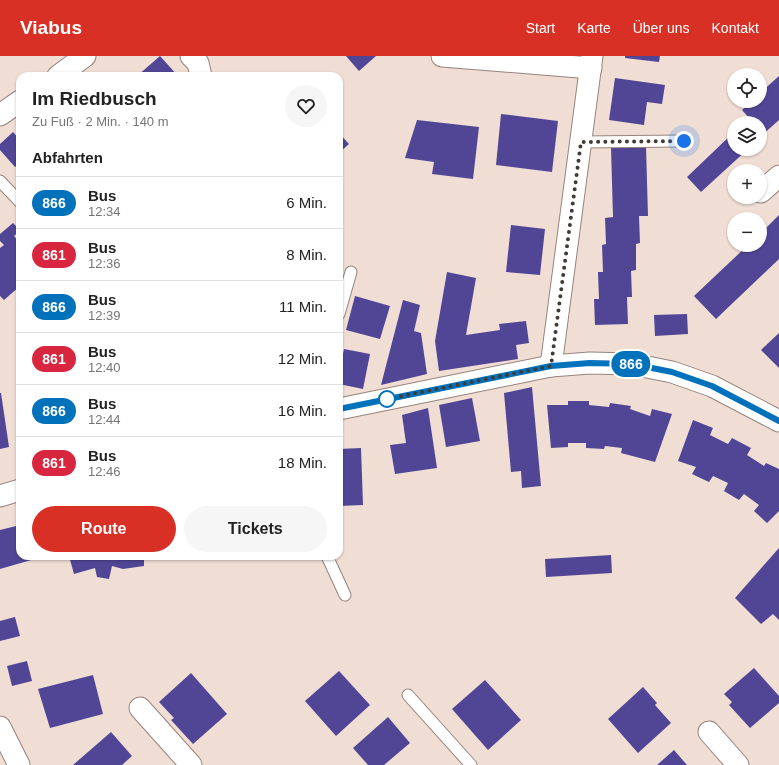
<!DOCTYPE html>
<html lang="de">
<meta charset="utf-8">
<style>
:root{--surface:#fff;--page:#f6f6f6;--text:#222;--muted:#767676;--line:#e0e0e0;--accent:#d93025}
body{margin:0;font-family:Helvetica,sans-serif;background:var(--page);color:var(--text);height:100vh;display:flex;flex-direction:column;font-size:15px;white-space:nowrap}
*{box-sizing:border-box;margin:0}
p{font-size:13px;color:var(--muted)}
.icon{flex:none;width:22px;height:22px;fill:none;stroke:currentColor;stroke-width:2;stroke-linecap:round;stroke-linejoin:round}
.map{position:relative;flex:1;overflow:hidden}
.details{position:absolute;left:16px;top:16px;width:327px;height:488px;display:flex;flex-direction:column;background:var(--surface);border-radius:12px;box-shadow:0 1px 3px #0004}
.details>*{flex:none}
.badge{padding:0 8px;border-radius:13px;font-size:14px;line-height:26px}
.fabs{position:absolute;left:727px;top:12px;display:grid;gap:8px}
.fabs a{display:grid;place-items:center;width:40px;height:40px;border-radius:50%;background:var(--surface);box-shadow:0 1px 3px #0004;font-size:20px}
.you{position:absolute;width:20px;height:20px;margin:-10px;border:3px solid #fff;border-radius:50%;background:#1a73e8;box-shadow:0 0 0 6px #1a73e833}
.map>.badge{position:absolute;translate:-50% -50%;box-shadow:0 0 0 2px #fff}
h2{padding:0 16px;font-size:15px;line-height:36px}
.round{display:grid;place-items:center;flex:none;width:42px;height:42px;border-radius:21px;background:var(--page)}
.headline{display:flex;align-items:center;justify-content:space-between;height:68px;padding:0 16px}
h1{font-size:19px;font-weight:700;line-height:30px}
.action{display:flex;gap:8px;margin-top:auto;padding:8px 16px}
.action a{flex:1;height:46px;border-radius:24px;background:var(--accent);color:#fff;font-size:16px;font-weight:700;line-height:46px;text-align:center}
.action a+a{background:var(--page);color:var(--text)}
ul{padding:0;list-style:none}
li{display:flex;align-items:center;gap:12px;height:52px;padding:0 16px;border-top:1px solid var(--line)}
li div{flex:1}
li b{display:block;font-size:15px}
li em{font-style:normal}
li .badge{min-width:44px;font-weight:700;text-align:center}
header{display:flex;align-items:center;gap:24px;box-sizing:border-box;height:56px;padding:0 20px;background:var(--accent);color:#fff}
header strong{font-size:19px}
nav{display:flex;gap:22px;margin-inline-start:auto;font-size:14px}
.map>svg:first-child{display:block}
</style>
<header>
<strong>Viabus</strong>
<nav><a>Start</a><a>Karte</a><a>Über uns</a><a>Kontakt</a></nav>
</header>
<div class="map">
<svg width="779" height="709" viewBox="0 0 779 709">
<rect width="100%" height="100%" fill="#f0ded5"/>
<g fill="#514696">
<path d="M160,0l18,20h-41z"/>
<path d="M346,0h30l-17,15z"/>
<path d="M625,0h35l-1,6 -34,-4z"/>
<path d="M779,20v44l-19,17v-14h-16l5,-5 -7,-8 10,-9h8v-8z"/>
<path d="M615,22l50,7 -3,19 -15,-2 -3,23 -35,-5z"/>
<path d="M501,58l57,7 -6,51 -56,-7z"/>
<path d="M417,64l62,7 -6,52 -41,-5 2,-12 -29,-4z"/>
<path d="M13,76l7,8v26l-1,-2 -4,3 -15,-17v-6z"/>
<path d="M734,76v17h14l-47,43 -14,-15z"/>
<path d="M339,77l10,11 -10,9z"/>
<path d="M646,91l2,69h-9l1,27 -4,1v26l-5,1 1,26h-5l1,27 -33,1 -1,-26h5l-1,-27h5l-1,-27 4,-1 -1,-26 8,-1 -2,-69z"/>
<path d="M779,159v44l-63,60 -22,-23 54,-51h12v-11z"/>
<path d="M13,167l7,7 -6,6 6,7v43l-16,14 -4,-4v-48l4,-3 -4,-4v-7z"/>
<path d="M511,169l34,4 -5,46 -34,-3z"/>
<path d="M447,216l29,6 -10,57 34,-5 -1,-6 27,-3 3,22 -13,2 2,14 -79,12 -4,-30z"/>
<path d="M355,240l35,10 -10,33 -34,-9z"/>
<path d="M403,244l17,5 -6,26 7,2 6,41 -46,11z"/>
<path d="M687,258l1,20 -33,2 -1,-21z"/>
<path d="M779,277v35l-18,-18z"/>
<path d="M344,293l26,5 -7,35 -24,-5v-11z"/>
<path d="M532,331l9,99 -19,2 -1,-17 -10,1 -7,-79z"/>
<path d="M0,337h1l8,54 -9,2z"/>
<path d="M472,342l8,43 -34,6 -7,-42z"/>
<path d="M568,345h21v4l20,2 1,-4 21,3 -1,3 20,7 2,-7 20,5 -17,48 -34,-9 1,-5 -17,-2 -1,3 -18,-1v-5h-18v4l-17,1 -4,-43h21z"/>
<path d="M428,352l9,60 -42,6 -5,-29 16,-2 -4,-28z"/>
<path d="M693,364l20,8 -3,7 18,9 4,-6 19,10 -4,7 17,11 2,-3 13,6v42l-12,12 -13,-12 5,-6 -15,-11 -5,6 -15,-9 4,-8 -15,-7 -4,6 -17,-8 4,-7 -18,-6z"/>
<path d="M361,392l2,57 -24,1v-57z"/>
<path d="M20,469v31h25l-45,13v-39z"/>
<path d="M779,492v72l-6,-6 -12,10 -26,-26z"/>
<path d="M611,499l1,18 -66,4 -1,-18z"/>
<path d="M69,500h75v10l-21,3 -11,-3 -3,13 -12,-2 -2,-9 -21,6z"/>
<path d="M15,561l5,19 -20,5v-20z"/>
<path d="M27,605l5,20 -20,5 -5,-20z"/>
<path d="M754,612l25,28v7l-29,25 -21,-23 3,-3 -8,-8z"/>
<path d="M339,615l31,34 -34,31 -31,-35z"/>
<path d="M191,617l36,41 -34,30 -22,-24 3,-2 -15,-16z"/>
<path d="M93,619l10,39 -53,14 -12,-39z"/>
<path d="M485,624l36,40 -33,30 -36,-41z"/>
<path d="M643,631l14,16 -2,2 16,18 -33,30 -30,-34z"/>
<path d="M388,661l22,26 -26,22h-16l-15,-17z"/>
<path d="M111,676l21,24 -10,9h-49z"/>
<path d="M674,694l13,15h-30z"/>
</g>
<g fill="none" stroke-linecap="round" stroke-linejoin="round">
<g stroke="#95847d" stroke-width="13">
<g id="lane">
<path d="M581,86l103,-1"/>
<path d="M0,125l20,21"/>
<path d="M339,258l12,-42"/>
<path d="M327,500l18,39"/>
<path d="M408,639l63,70"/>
</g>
</g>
<g stroke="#95847d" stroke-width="23">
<g id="street">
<path d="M191,0l7,7 3,13"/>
<path d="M442,0l149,12"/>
<path d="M58,20l27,-20"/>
<path d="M0,59l20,-14"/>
<path d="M761,136l18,-16"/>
<path d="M551,310l41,-310"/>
<path d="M339,353l197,-40 15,-3 39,-3 42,1 40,8 40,14 67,35"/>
<path d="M0,440l20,-6"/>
<path d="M140,652l51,57"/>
<path d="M0,671l19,38"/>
<path d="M709,676l29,33"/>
</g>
</g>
<use href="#lane" stroke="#fff" stroke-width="11"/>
<use href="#street" stroke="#fff" stroke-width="21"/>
</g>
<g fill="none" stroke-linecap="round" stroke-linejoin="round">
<g stroke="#fff" stroke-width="9">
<path id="line" d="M339,353l212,-43 39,-3 42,1 40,8 40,14 67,35"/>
</g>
<use href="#line" stroke="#0072bc" stroke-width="6"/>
<path stroke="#413a36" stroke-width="4" stroke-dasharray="0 7.2" d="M387,343l164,-33 30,-224 103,-1"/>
</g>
<circle fill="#fff" stroke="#0072bc" stroke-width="2" cx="387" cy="343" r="8"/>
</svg>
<div class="fabs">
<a><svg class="icon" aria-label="locate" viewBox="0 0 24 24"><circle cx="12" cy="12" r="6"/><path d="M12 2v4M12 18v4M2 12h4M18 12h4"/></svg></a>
<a><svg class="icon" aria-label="layers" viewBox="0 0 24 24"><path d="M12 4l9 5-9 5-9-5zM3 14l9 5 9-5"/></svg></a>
<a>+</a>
<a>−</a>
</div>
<div class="you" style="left:684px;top:85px"></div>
<b class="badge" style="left:631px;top:308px;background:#0072bc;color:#fff">866</b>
<section class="details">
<div class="headline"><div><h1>Im Riedbusch</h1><p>Zu Fuß · 2 Min. · 140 m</p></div><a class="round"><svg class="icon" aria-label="heart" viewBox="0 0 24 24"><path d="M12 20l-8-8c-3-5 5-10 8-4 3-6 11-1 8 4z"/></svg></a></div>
<h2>Abfahrten</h2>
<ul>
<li><span class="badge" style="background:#0072bc;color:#fff">866</span><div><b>Bus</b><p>12:34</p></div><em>6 Min.</em></li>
<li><span class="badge" style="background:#d7263d;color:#fff">861</span><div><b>Bus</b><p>12:36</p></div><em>8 Min.</em></li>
<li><span class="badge" style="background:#0072bc;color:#fff">866</span><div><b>Bus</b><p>12:39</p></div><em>11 Min.</em></li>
<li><span class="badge" style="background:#d7263d;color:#fff">861</span><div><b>Bus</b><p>12:40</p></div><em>12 Min.</em></li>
<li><span class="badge" style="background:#0072bc;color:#fff">866</span><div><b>Bus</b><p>12:44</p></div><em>16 Min.</em></li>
<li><span class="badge" style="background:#d7263d;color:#fff">861</span><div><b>Bus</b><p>12:46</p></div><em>18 Min.</em></li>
</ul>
<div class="action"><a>Route</a><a>Tickets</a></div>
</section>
</div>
